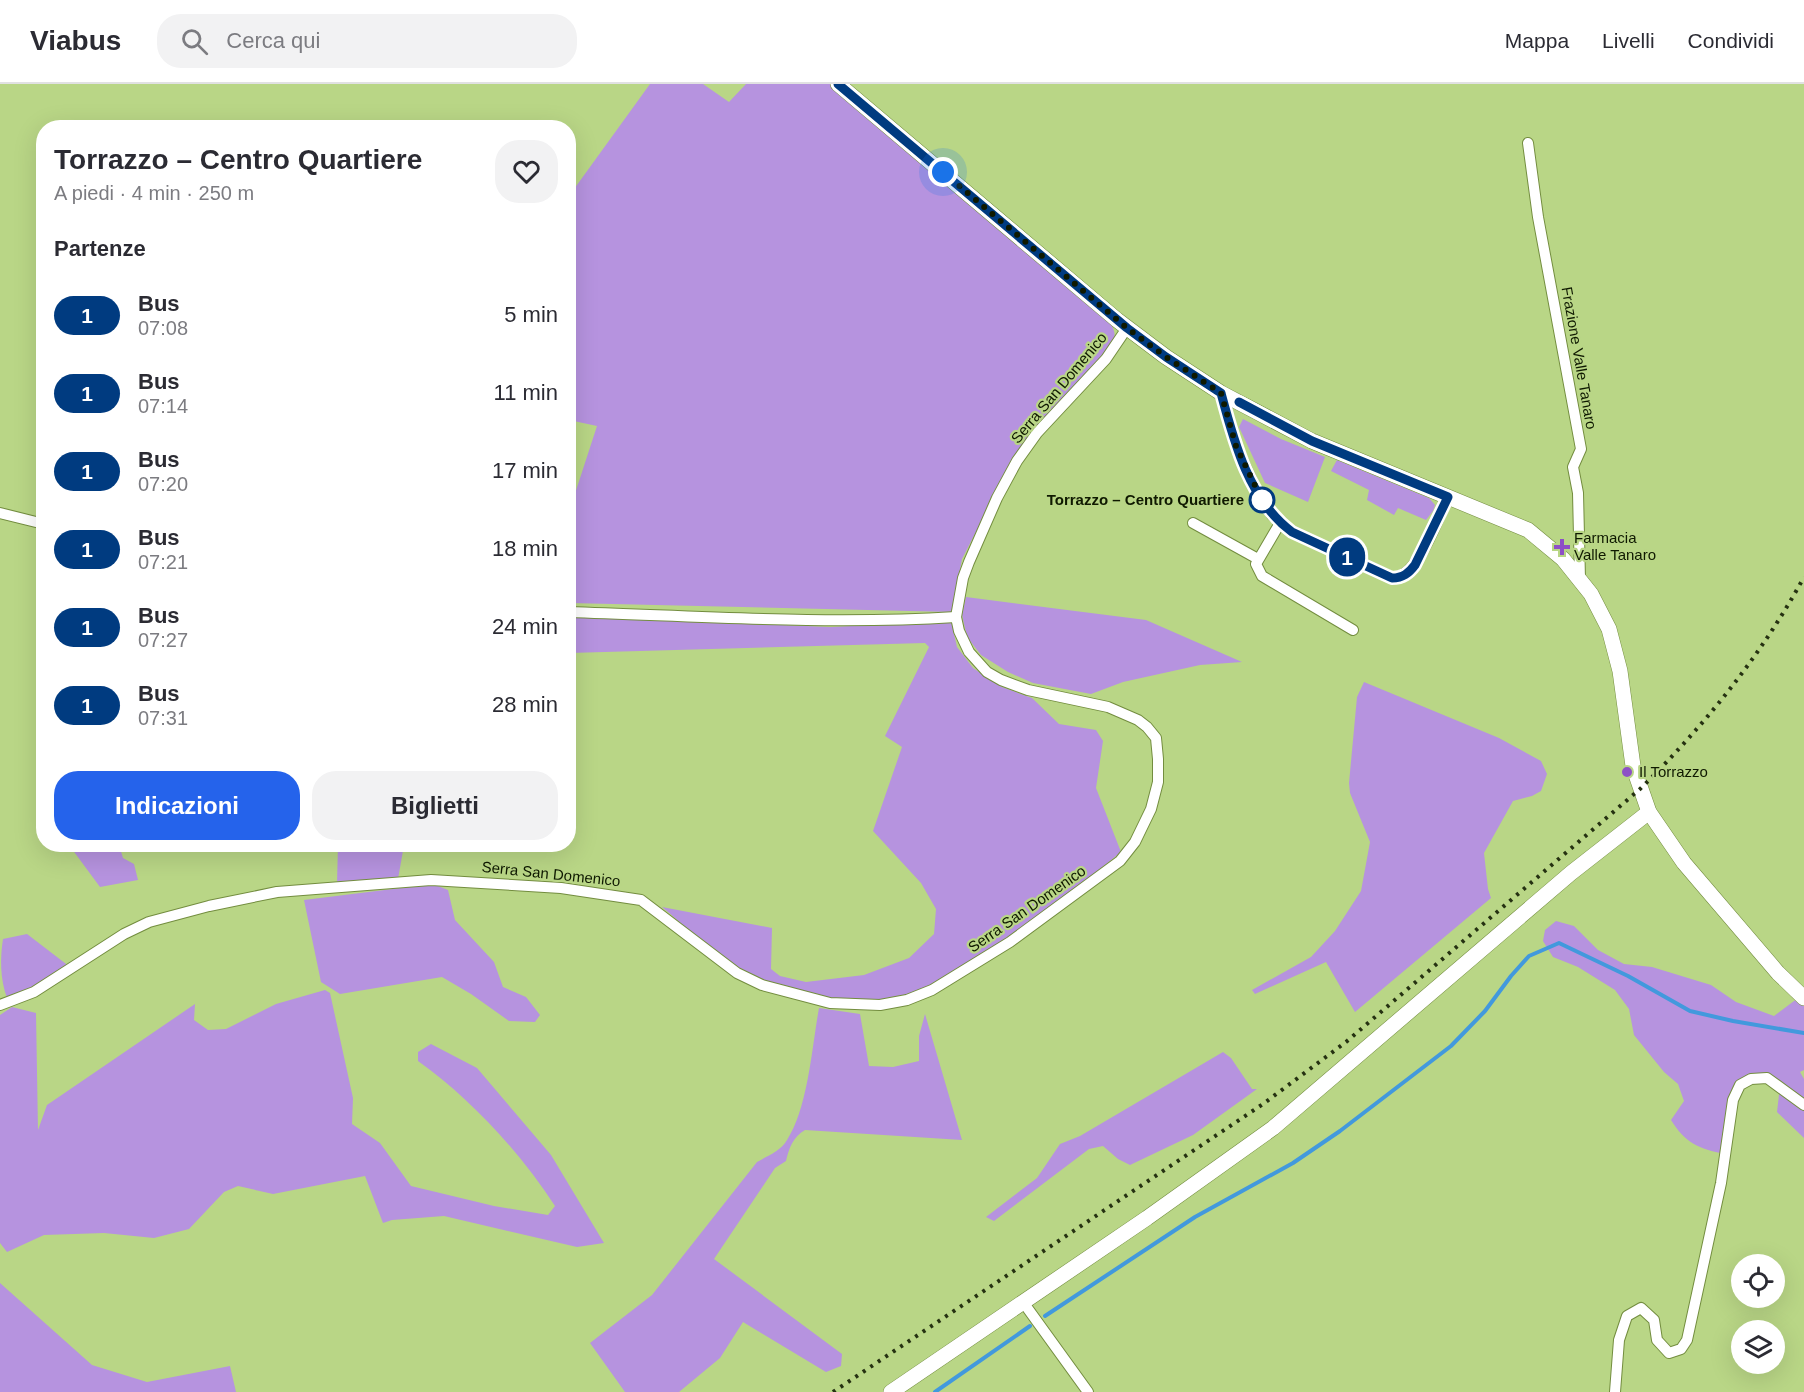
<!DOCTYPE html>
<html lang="it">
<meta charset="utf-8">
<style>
:root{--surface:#fff;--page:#f2f2f3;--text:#2b2b33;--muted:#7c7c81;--line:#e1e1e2;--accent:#2563eb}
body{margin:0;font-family:Helvetica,sans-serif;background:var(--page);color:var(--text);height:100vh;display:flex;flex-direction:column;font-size:22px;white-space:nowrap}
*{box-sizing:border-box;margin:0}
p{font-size:20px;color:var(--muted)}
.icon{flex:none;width:33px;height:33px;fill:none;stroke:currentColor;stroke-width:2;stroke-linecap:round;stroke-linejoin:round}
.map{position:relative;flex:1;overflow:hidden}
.drawer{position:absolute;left:36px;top:36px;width:540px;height:732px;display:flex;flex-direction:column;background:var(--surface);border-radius:24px;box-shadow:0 6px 24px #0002}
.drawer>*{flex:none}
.badge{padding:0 12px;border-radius:20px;font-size:21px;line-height:39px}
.controls{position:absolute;left:1731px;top:1170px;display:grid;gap:12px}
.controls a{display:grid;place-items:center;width:54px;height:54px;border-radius:50%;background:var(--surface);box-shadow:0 6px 24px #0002;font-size:30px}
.you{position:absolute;width:30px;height:30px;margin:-15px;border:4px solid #fff;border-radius:50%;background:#1a73e8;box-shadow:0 0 0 9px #1a73e833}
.map>.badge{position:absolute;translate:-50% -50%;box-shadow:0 0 0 3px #fff}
h2{padding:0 18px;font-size:22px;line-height:54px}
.round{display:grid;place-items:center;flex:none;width:63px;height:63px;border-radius:24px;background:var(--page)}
.headline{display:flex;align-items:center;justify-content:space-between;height:102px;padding:0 18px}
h1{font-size:28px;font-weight:700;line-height:45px}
.action{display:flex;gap:12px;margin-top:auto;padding:12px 18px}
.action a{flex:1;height:69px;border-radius:24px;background:var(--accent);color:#fff;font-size:24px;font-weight:700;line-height:69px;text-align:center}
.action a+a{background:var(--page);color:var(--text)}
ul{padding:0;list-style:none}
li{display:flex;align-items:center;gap:18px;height:78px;padding:0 18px}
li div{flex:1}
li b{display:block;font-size:22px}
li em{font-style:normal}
li .badge{min-width:66px;font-weight:700;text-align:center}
header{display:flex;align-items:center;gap:36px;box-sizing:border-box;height:84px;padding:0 30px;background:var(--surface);border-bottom:2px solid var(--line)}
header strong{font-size:28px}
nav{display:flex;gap:33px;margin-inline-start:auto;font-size:21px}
.search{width:420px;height:54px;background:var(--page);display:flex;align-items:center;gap:15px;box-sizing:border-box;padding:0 21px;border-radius:24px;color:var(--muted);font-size:22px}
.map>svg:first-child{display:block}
</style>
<header>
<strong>Viabus</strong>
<div class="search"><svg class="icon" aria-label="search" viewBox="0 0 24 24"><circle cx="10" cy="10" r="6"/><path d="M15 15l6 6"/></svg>Cerca qui</div>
<nav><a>Mappa</a><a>Livelli</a><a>Condividi</a></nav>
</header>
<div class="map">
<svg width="1804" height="1308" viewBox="0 0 1804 1308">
<rect width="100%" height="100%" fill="#b9d686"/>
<g fill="#b693df">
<path d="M650,0h53l26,18 17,-18h84l281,240c6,11 4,15 -3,25l-90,101 -56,109 -10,53 -383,-9v-91l28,-86 -28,-6v-224z"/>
<path d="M1243,335l38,20 44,18 -17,45 -43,-19 -26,-56z"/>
<path d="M1337,376l92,38 6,7 -2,6 -7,9 -28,-12 -4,7 -27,-15 2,-10 -38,-19z"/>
<path d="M966,513l180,23 96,42 -42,3 -77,17 -32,12 -58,-11 -25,-11 -27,-17 -14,-18 -5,-22z"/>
<path d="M569,533l262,10 120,-6 6,26 16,21 29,19 30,11 27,26 37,6 7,11 -7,47 25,64c-49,41 -100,78 -154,112 -20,12 -42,27 -65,34 -49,13 -123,-7 -166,-32 -27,-16 -50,-39 -74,-59l110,21 -1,41 9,7 26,6 58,-7 45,-17 25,-24 2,-25 -15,-26 -48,-52 29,-84 -17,-11 44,-89 -4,-4 -356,10z"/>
<path d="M1364,598l135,56 42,23 6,13 -6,17 -9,5 -19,5 -29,52 4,36 3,9 -136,114 -29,-50 -71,32 -3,-4 59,-33 24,-26 26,-40 9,-49 -20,-49 -1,-10 8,-86z"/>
<path d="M69,761h50l4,13 11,6 4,16 -38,7z"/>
<path d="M338,761h66l-6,34 -61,4z"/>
<path d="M433,800l15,6 7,30 39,42 9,25 23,10 14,18 -5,7 -26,-1 -38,-27 -29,-17 -102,17 -19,-12 -17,-82z"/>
<path d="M1556,837l18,5 24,24 26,14 28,3 59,18 25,17 38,14 28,-21 2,3v72l-4,2 4,7v59l-27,-26 3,-26 -13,-8 -27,7 -15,69c-26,-5 -40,-11 -54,-34l13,-19 -6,-17 -14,-12 -30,-37 -5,-26 -14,-19 -37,-23 -25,-10 -10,-16 2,-11z"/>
<path d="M27,850l43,33 -36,20 -27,11c-7,-19 -7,-40 -4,-59z"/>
<path d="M325,906l5,3 23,105 -1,26 28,19 31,43 83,20 54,9 7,-9c-35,-54 -85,-108 -137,-145v-9l13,-8 46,24 74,87 53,88 -27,4 -133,-31 -52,4 -9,3 -18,-47 -92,18 -35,-8 -14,6 -35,37 -35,9 -50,-5 -60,2 -37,17 -7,-9v-228l12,-8 24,6 2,117 9,-25 148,-101 -1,16 14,10 18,-1 50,-25z"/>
<path d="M819,924l41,6 9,52 24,1 26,-6v-25l6,-22 37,126 -157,-10c-12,7 -16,18 -19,31l-11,7 -61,91 128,95 -1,12 -15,6 -83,-50 -23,36 -41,34h-54l-35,-49 62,-48 105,-133c10,-6 24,-11 30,-22 21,-32 25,-94 32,-132z"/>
<path d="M1223,968l8,6 21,31h5l-64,46 -63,30 -12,-6 -15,-13 -14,3 -95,72 -8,-4 51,-39 23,-34 20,-8z"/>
<path d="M0,1199l92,82 55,17 83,-16 6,26h-236z"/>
</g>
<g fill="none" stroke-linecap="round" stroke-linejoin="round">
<g stroke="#4299dd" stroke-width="4">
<path d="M1045,1232l150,-99 98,-54 47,-32 111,-85 34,-35 26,-35 18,-20 30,-13 69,33 62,35 43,10 71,12"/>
<path d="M935,1308l95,-66"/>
</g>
<g stroke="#738d3f" stroke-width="12">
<g id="street">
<path d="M1528,59l10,74 43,232 -8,18 5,26 2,86"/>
<path d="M1221,309l15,53 20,44 16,25 20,17 101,46c25,0 45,-61 55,-81"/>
<path d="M0,429l44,11"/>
<path d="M1193,439l65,36"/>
<path d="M1280,439l-24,41 6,12 91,54"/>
<path d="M568,528c130,4 259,13 388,5"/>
<path d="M0,921l34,-13 90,-58 25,-12 60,-16 68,-14 154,-12 130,8 80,12 96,73 25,12 68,18 50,2 27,-5 25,-10 78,-48 110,-81 15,-19 16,-33 7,-27v-23l-2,-21 -9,-11 -9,-7 -30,-13 -80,-17 -27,-10 -14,-8 -18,-20 -10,-21 -3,-14 7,-39 6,-16 28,-64 20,-37 20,-28 69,-74 21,-31"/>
<path d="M1023,1218l65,90"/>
<path d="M1615,1308l4,-52 8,-24 14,-8 13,12 3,20 12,13 12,-4 6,-9 34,-157 12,-83 7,-15 11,-6 16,-1 37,27"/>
</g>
</g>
<g stroke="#738d3f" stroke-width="16">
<g id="secondary">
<path d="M838,0l279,236 49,37 55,36 91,48 216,89 35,29 28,35 18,35 11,42 13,95 16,46 35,51 94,110 26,25"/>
<path d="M891,1308l256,-174 126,-90 298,-255 78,-61"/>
</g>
</g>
<use href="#street" stroke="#fff" stroke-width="10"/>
<use href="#secondary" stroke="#fff" stroke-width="15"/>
<path stroke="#253111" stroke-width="4" stroke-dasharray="3 6" stroke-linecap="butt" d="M833,1308l430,-288 83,-62 294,-253c64,-63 121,-133 164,-212"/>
</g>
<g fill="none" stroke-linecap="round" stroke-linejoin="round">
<g stroke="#fff" stroke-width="14">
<path id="line" d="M838,0l289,244 39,29 55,36c13,49 28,107 71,139l100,46c11,0 17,-5 23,-13l33,-68 -136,-56 -73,-39"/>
</g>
<use href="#line" stroke="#003b80" stroke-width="9"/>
<path stroke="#0f1900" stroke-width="6" stroke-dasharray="0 10.8" d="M943,88l184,156 39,29 55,36 15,53 27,56 -1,-2"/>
</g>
<circle fill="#fff" stroke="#003b80" stroke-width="3" cx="1262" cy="416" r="12"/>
<g fill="#8d50c6" stroke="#b9d686" stroke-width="2">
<path d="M1559 454h6v6h6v6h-6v6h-6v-6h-6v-6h6z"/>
<circle cx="1627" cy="688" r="6"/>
</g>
<g text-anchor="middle" stroke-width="4.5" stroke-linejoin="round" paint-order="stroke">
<g font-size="15" fill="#0f1900" stroke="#b9d686">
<text transform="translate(1579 274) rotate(80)" y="5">Frazione Valle Tanaro</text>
<text transform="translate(1059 304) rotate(-50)" y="5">Serra San Domenico</text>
<text transform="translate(551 790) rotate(6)" y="5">Serra San Domenico</text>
<text transform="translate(1027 825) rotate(-35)" y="5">Serra San Domenico</text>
</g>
<g font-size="15" font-weight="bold" fill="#0f1900" stroke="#b9d686" text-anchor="end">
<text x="1244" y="421">Torrazzo – Centro Quartiere</text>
</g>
<g font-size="15" fill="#0f1900" stroke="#b9d686" text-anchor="start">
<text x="1574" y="459">Farmacia<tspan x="1574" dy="17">Valle Tanaro</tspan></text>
<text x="1639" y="693">Il Torrazzo</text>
</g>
</g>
</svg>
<div class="controls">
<a><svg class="icon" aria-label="locate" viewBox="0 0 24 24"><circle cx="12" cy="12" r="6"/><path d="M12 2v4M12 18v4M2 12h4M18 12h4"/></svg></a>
<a><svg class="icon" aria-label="layers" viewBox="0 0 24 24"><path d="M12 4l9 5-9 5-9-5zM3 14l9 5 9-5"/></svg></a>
</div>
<div class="you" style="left:943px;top:88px"></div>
<b class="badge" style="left:1347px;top:473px;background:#003b80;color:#fff">1</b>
<section class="drawer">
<div class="headline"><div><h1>Torrazzo – Centro Quartiere</h1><p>A piedi · 4 min · 250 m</p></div><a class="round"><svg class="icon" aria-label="heart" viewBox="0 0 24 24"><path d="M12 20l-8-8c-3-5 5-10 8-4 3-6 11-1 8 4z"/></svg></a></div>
<h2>Partenze</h2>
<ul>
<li><span class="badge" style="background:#003b80;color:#fff">1</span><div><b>Bus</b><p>07:08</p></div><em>5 min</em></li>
<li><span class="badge" style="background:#003b80;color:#fff">1</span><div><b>Bus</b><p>07:14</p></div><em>11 min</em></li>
<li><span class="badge" style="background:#003b80;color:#fff">1</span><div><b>Bus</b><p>07:20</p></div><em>17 min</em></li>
<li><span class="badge" style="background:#003b80;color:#fff">1</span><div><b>Bus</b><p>07:21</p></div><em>18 min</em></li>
<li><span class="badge" style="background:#003b80;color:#fff">1</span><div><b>Bus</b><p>07:27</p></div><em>24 min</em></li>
<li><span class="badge" style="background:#003b80;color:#fff">1</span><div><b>Bus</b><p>07:31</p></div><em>28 min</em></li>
</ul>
<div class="action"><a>Indicazioni</a><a>Biglietti</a></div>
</section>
</div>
